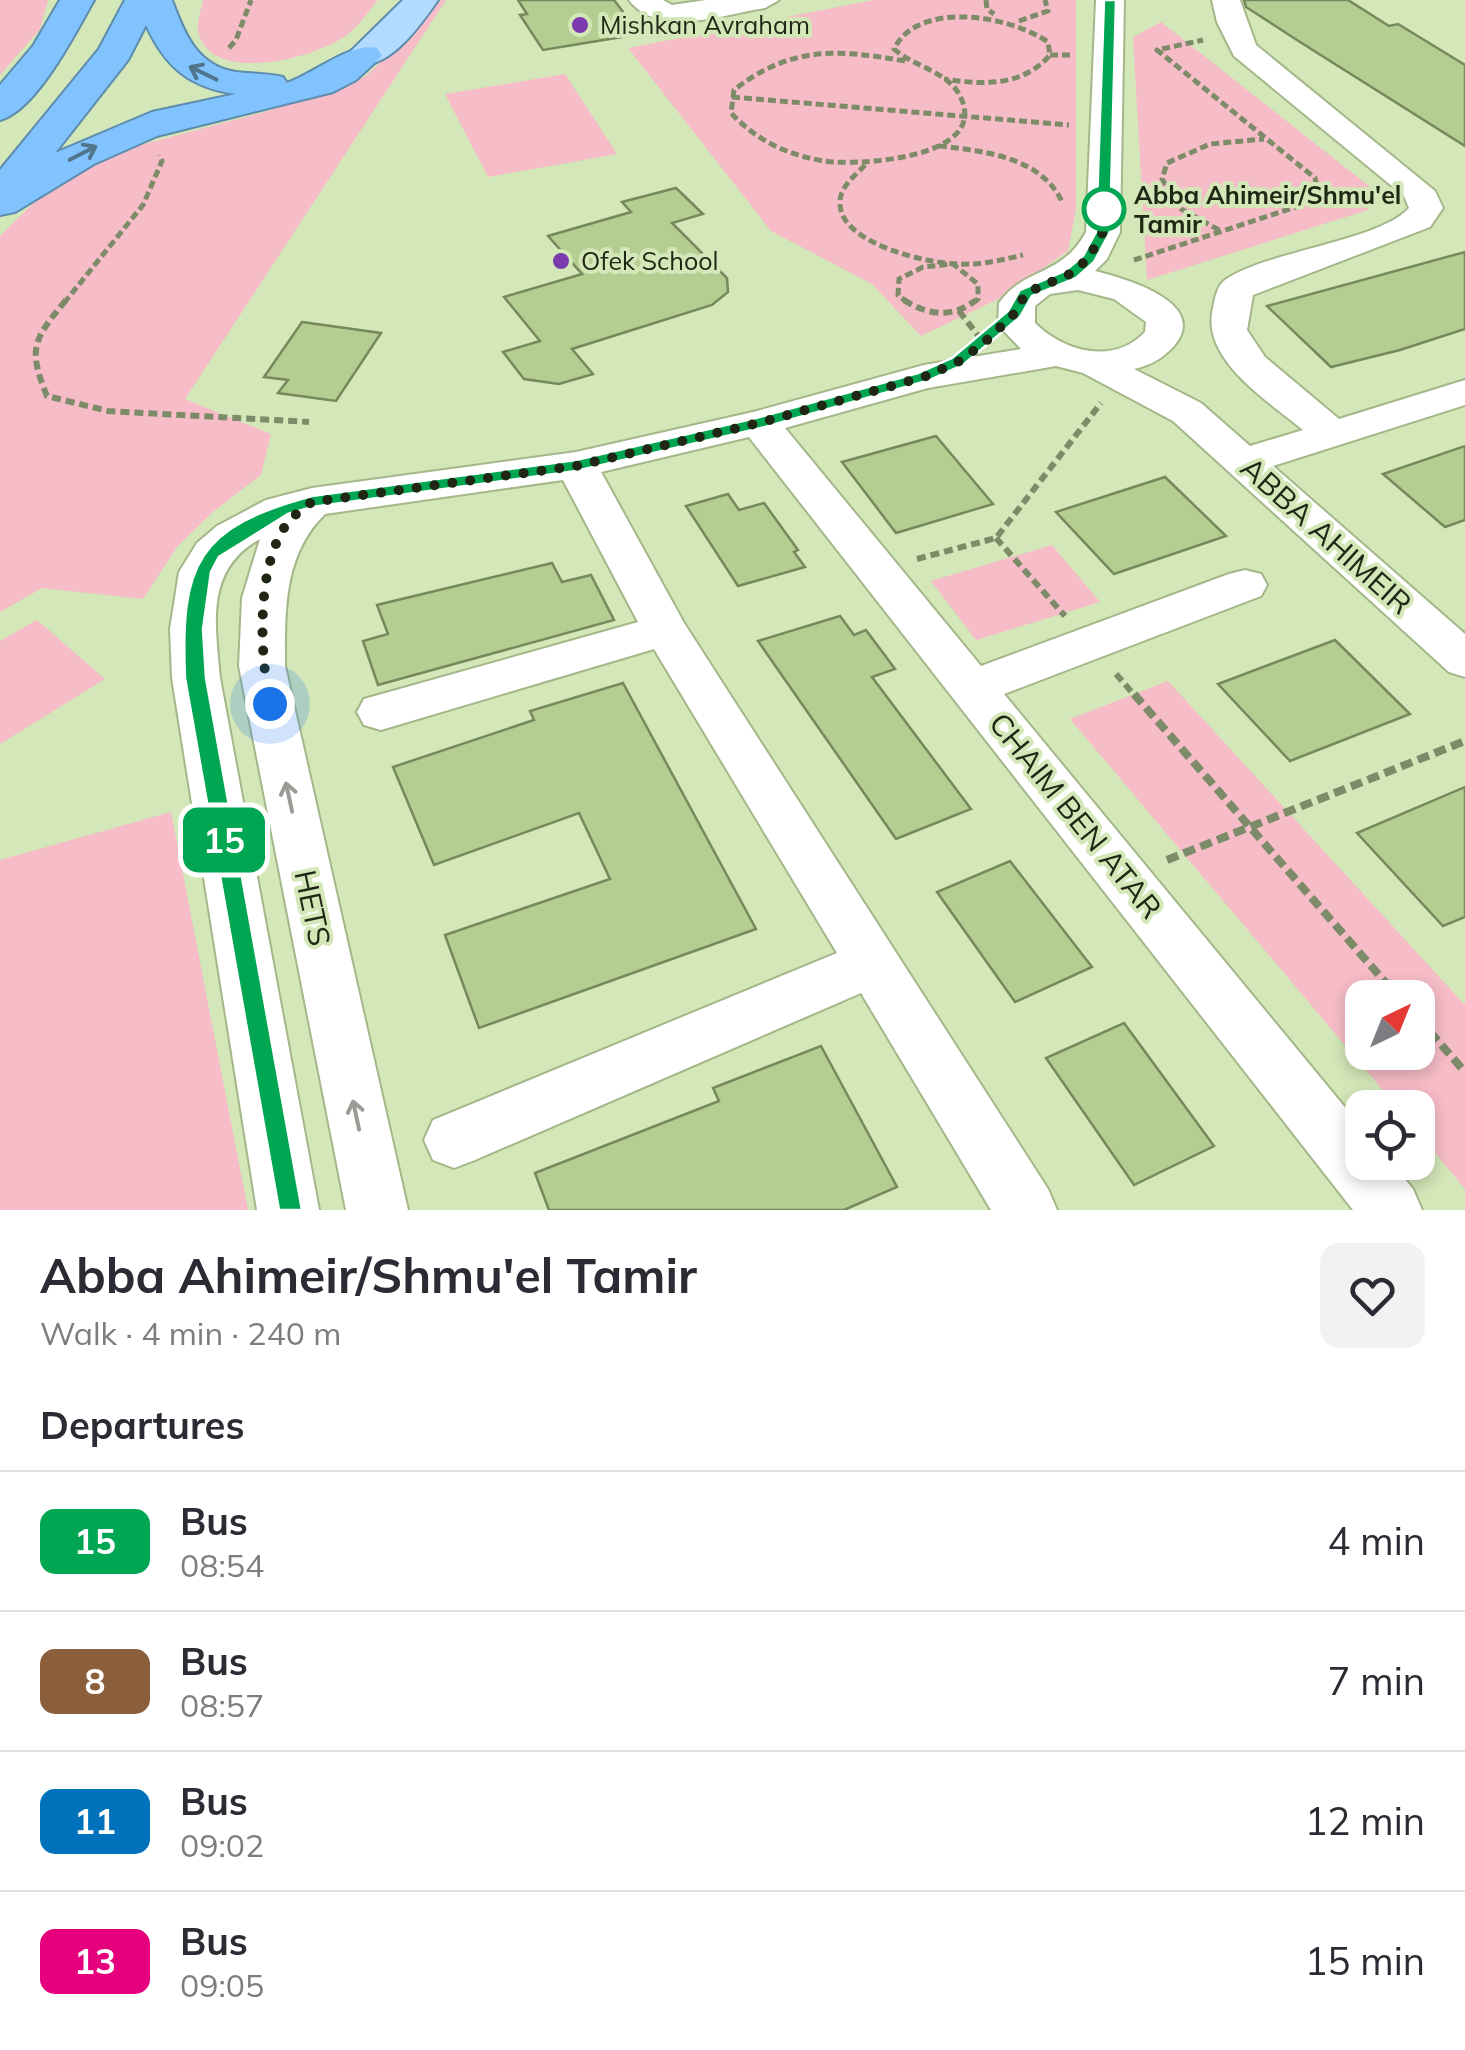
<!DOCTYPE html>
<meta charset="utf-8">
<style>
:root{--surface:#fff;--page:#f2f2f3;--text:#2b2b33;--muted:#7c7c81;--line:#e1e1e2}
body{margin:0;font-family:Mulish,sans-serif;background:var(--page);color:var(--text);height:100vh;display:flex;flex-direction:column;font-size:38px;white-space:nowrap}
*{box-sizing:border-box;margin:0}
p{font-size:32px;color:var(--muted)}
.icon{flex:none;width:55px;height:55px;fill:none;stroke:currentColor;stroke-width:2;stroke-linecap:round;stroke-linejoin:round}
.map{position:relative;height:1210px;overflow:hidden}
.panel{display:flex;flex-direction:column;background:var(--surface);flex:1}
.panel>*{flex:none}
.badge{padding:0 20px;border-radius:15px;font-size:35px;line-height:65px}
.needle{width:65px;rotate:43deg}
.controls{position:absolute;left:1345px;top:980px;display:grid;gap:20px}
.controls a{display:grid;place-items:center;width:90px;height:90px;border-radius:20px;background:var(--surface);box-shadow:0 5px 15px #0003;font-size:50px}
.you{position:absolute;width:50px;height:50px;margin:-25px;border:8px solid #fff;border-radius:50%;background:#1a73e8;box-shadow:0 0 0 15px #1a73e833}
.map>.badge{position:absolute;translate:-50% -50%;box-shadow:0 0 0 5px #fff}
h2{padding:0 40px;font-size:38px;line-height:90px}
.round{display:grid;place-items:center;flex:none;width:105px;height:105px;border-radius:20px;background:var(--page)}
.summary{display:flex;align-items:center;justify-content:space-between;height:170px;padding:0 40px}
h1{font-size:48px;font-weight:700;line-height:75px}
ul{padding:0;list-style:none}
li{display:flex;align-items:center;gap:30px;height:140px;padding:0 40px;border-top:2px solid var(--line)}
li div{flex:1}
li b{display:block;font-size:38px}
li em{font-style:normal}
li .badge{min-width:110px;font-weight:700;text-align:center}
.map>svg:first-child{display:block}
</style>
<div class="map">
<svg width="1465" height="1210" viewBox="0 0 1465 1210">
<rect width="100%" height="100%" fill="#d3e7b8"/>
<g fill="#f6bcc7" fill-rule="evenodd">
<path d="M0,0h48l-8,29 -40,46z"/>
<path d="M203,0h175c-9,11 -19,26 -31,35 -30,23 -139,52 -149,-5 -1,-10 3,-20 5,-30z"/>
<path d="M430,0h16l-261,399 86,35 -10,41 -47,36 -37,36 -34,52 -101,-11 -42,24v-376l58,-57 75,-32 135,-36 97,-34 40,-38z"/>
<path d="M874,0h202v209l-8,42 -70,48 -77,37 -49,-52 -101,-53 -143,-183z"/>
<path d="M1161,22l218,172 -11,16 -221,70 -14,-243z"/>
<path d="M565,74l52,80 -129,23 -43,-83z"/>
<path d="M1052,545l48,57 -124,38 -45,-59z"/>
<path d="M37,620l68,59 -105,65v-103z"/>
<path d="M1168,681l297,324v184l-47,-57v-24l-21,-1 -327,-388zM1362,998h56v54h-56z"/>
<path d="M171,812l77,398h-248v-350z"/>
</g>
<g fill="#b4cd90" stroke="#76885c" stroke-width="2.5">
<path d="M518,0h96l26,34 -97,16 -23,-35 7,-1z"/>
<path d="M1244,0h104l41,26 9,-2 67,41v81l-165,-104 -54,-35z"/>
<path d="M676,188l27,26 -31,9 55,55 1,14 -16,13 -140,44 21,25 -34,10 -35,-5 -21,-27 37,-11 -36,-44 78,-23 -34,-38 83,-24 -9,-10z"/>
<path d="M1465,252v77l-65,21 -69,17 -64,-61z"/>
<path d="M302,322l79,11 -45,68 -58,-8 10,-13 -24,-3z"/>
<path d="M936,436l57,68 -97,29 -54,-71z"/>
<path d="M1465,446v74l-20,7 -62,-53z"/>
<path d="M1165,477l61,59 -112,38 -58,-62z"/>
<path d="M728,494l11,16 25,-7 34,47 -4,2 11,15 -67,19 -52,-80z"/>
<path d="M552,563l10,19 29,-7 23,45 -236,65 -15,-44 25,-7 -11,-29z"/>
<path d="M840,616l14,19 12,-5 29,39 -23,8 99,132 -75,30 -138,-198z"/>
<path d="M1335,640l75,74 -120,47 -72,-77z"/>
<path d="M623,683l133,246 -277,99 -34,-93 165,-56 -31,-66 -145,52 -41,-98 141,-47 -4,-9z"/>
<path d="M1465,787v130l-22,9 -86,-93z"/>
<path d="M1010,861l82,106 -77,35 -78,-110z"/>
<path d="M1124,1023l90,123 -80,39 -88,-127z"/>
<path d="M821,1046l76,141 -53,23h-295l-14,-37 184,-72 -6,-13z"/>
</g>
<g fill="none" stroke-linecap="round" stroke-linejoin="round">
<g stroke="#a4b789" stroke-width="4">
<g id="minor">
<path d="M629,0h34l9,5 34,-5h73l-14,8c-41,6 -107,31 -136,-8z"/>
<path d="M1096,0h28l-4,232 -13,27 -12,12c28,7 116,31 79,75 -12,13 -23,19 -40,23l67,34 49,43 53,-16c-35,-29 -103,-71 -90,-122 2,-10 4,-22 12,-28 41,-29 155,-39 184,-72l-5,-12 -170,-140 -17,-34 -5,-22h28l16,45 179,146 8,17 -13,19 -177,68 -6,35 18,27 74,62 126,-39v25l-192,61 192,168v43l-16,-5 -276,-251 -90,-48 -27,-7 -128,22 -143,40 196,238 248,-92 16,-4 16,4 6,11 -6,11 -257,98 358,434v34h29l22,27 9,21h-69l-604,-773 -148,35 83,151 364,566 9,21h-66l-130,-217 -386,167 -21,8 -21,-8 -9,-20 9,-20 404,-167 -183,-304 -273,81 -17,-5 -7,-13 7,-13 274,-77 -75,-142 -238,34c-42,41 -40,97 -40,152l123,544h-62l-107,-544 3,-68 18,-59c-55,30 -45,85 -40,139l99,532h-62l-85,-532 -2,-49 9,-57 18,-29 20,-17 49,-26 46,-12 264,-36 177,-40 171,-47 97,-16 -23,-24 1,-22c25,-36 63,-26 87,-71zM1078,290l36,9 32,23 -1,10c-31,33 -81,20 -110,-9v-17l15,-12z"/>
</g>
</g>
<g stroke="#5e8cad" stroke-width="4">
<path id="major" d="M403,0h35c-19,27 -50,73 -87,64l-5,-8z"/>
</g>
<g stroke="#5e8cad" stroke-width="4">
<g id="highway">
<path d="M60,0h34c-18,32 -58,111 -94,120v-35l33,-39z"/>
<path d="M125,0h47c12,33 25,66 64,72 16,2 31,1 47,5l4,6c28,-10 63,-41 90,-35l5,8 -26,24 -23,12 -176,44 -63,28 -79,48 -15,3v-45l99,-121zM146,25c19,42 44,63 90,69l-84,18 -97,41 73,-93z"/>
</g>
</g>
<g stroke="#7d8b69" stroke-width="5" stroke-dasharray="8 4" stroke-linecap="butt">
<path d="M986,0l1,9 7,5"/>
<path d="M1019,21l29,-10 -3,-11"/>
<path d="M229,48l7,-8 15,-40"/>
<path d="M1050,55h24"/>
<path d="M905,61c-68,-12 -115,-15 -171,29l-3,23c25,27 56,42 93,48 32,5 165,-2 137,-63 -11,-26 -47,-31 -67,-49 24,-49 115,-34 154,-7l2,13c-28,32 -67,30 -106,24"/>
<path d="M732,97l337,28"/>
<path d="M939,146c45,5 104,11 124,58"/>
<path d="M865,165c-10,11 -26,22 -25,39 1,40 89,60 120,60 22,1 42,-4 63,-9"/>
<path d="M1219,230l-38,-21 -19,-30 5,-16 43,-19 54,-5"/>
<path d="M1134,260l162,-53 22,-15 -3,-14 -158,-128 46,-10"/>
<path d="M64,303l79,-98 19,-44 -3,-6"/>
<path d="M908,303l-10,-8 1,-16 24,-12 30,-3 25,20v15l-5,4"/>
</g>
<g stroke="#7d8b69" stroke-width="6" stroke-dasharray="9 5" stroke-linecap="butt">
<path d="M66,300c-32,39 -39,48 -19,96l61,15 201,11"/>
<path d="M904,300c25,16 49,18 72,0"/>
<path d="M959,311l21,27"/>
<path d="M996,538l69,78"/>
<path d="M917,559l79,-21 105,-135"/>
<path d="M1116,674l20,23"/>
</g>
<g stroke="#7d8b69" stroke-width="8" stroke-dasharray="12 6" stroke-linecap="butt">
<path d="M1134,694l265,304"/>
<path d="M1167,860l298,-119"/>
<path d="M1418,1018l47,54"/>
</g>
<use href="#minor" fill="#fff" fill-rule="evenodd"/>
<use href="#major" fill="#b3dbff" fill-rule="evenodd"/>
<use href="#highway" fill="#80c3ff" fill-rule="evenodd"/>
</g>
<defs><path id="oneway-shaft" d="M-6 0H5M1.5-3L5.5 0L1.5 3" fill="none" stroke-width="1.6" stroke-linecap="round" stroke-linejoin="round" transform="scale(2.5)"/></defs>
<g stroke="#50748a">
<use href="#oneway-shaft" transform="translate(203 73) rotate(-154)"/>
<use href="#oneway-shaft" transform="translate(83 153) rotate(-27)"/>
</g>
<g stroke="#9a9d95">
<use href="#oneway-shaft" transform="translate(289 797) rotate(-102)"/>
<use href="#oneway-shaft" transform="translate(356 1115) rotate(-102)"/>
</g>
<path fill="#00a651" stroke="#fff" stroke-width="2.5" d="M1104,0h12l-6,232 -16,30 -18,16 -44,18 -12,21 -57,48 -33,15 -165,47 -189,44 -264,36 -24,7 -69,43 -8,15 -8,57 3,49 96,532h-23l-94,-532c-5,-114 12,-151 127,-182l264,-36 180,-42 162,-45 34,-15 56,-47 12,-21 45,-19 18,-15 13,-24z"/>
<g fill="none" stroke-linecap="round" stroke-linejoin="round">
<path stroke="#1f2614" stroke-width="10" stroke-dasharray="0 18" d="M270,704c-10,-49 -14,-131 14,-176 6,-10 18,-19 28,-26l264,-36 183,-43 165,-46 34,-15 26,-19 30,-29 12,-21 44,-19 18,-15 15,-27 1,-29v6"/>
</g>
<g fill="#7b3aae" stroke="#d3e7b8" stroke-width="4">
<circle cx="580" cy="25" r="10"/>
<circle cx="561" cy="261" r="10"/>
</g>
<circle fill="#fff" stroke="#00a651" stroke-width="5" cx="1104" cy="209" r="20"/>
<g text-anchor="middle" stroke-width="8" stroke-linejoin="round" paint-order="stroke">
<g font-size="25" fill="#1f2614" stroke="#d3e7b8" text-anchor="start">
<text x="600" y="34">Mishkan Avraham</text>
<text x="581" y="270">Ofek School</text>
</g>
<g font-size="25" font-weight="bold" fill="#1f2614" stroke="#d3e7b8" text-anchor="start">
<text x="1134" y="204">Abba Ahimeir/Shmu'el<tspan x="1134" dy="29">Tamir</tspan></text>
</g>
<g font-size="30" fill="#1f2614" stroke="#d3e7b8">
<text transform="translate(1326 536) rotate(42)" y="10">ABBA AHIMEIR</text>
<text transform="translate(1075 816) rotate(51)" y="10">CHAIM BEN ATAR</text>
<text transform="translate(312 908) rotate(78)" y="10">HETS</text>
</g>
</g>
</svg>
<div class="controls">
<a><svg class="needle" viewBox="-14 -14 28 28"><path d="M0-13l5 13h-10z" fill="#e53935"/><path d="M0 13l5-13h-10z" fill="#7c7c81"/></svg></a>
<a><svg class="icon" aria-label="locate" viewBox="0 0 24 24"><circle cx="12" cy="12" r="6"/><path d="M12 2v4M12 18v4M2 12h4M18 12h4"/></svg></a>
</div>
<div class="you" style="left:270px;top:704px"></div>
<b class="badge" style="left:224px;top:840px;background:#00a651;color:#fff">15</b>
</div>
<section class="panel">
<div class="summary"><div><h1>Abba Ahimeir/Shmu'el Tamir</h1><p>Walk · 4 min · 240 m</p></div><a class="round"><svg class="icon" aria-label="heart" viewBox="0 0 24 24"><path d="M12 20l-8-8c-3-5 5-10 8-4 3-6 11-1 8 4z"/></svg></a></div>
<h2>Departures</h2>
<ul>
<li><span class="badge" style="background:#00a651;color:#fff">15</span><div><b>Bus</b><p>08:54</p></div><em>4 min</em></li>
<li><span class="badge" style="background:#8b5e3c;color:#fff">8</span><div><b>Bus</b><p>08:57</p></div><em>7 min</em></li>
<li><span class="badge" style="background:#0072bc;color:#fff">11</span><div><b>Bus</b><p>09:02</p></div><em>12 min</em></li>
<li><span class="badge" style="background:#e6007e;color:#fff">13</span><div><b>Bus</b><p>09:05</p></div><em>15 min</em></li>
</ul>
</section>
